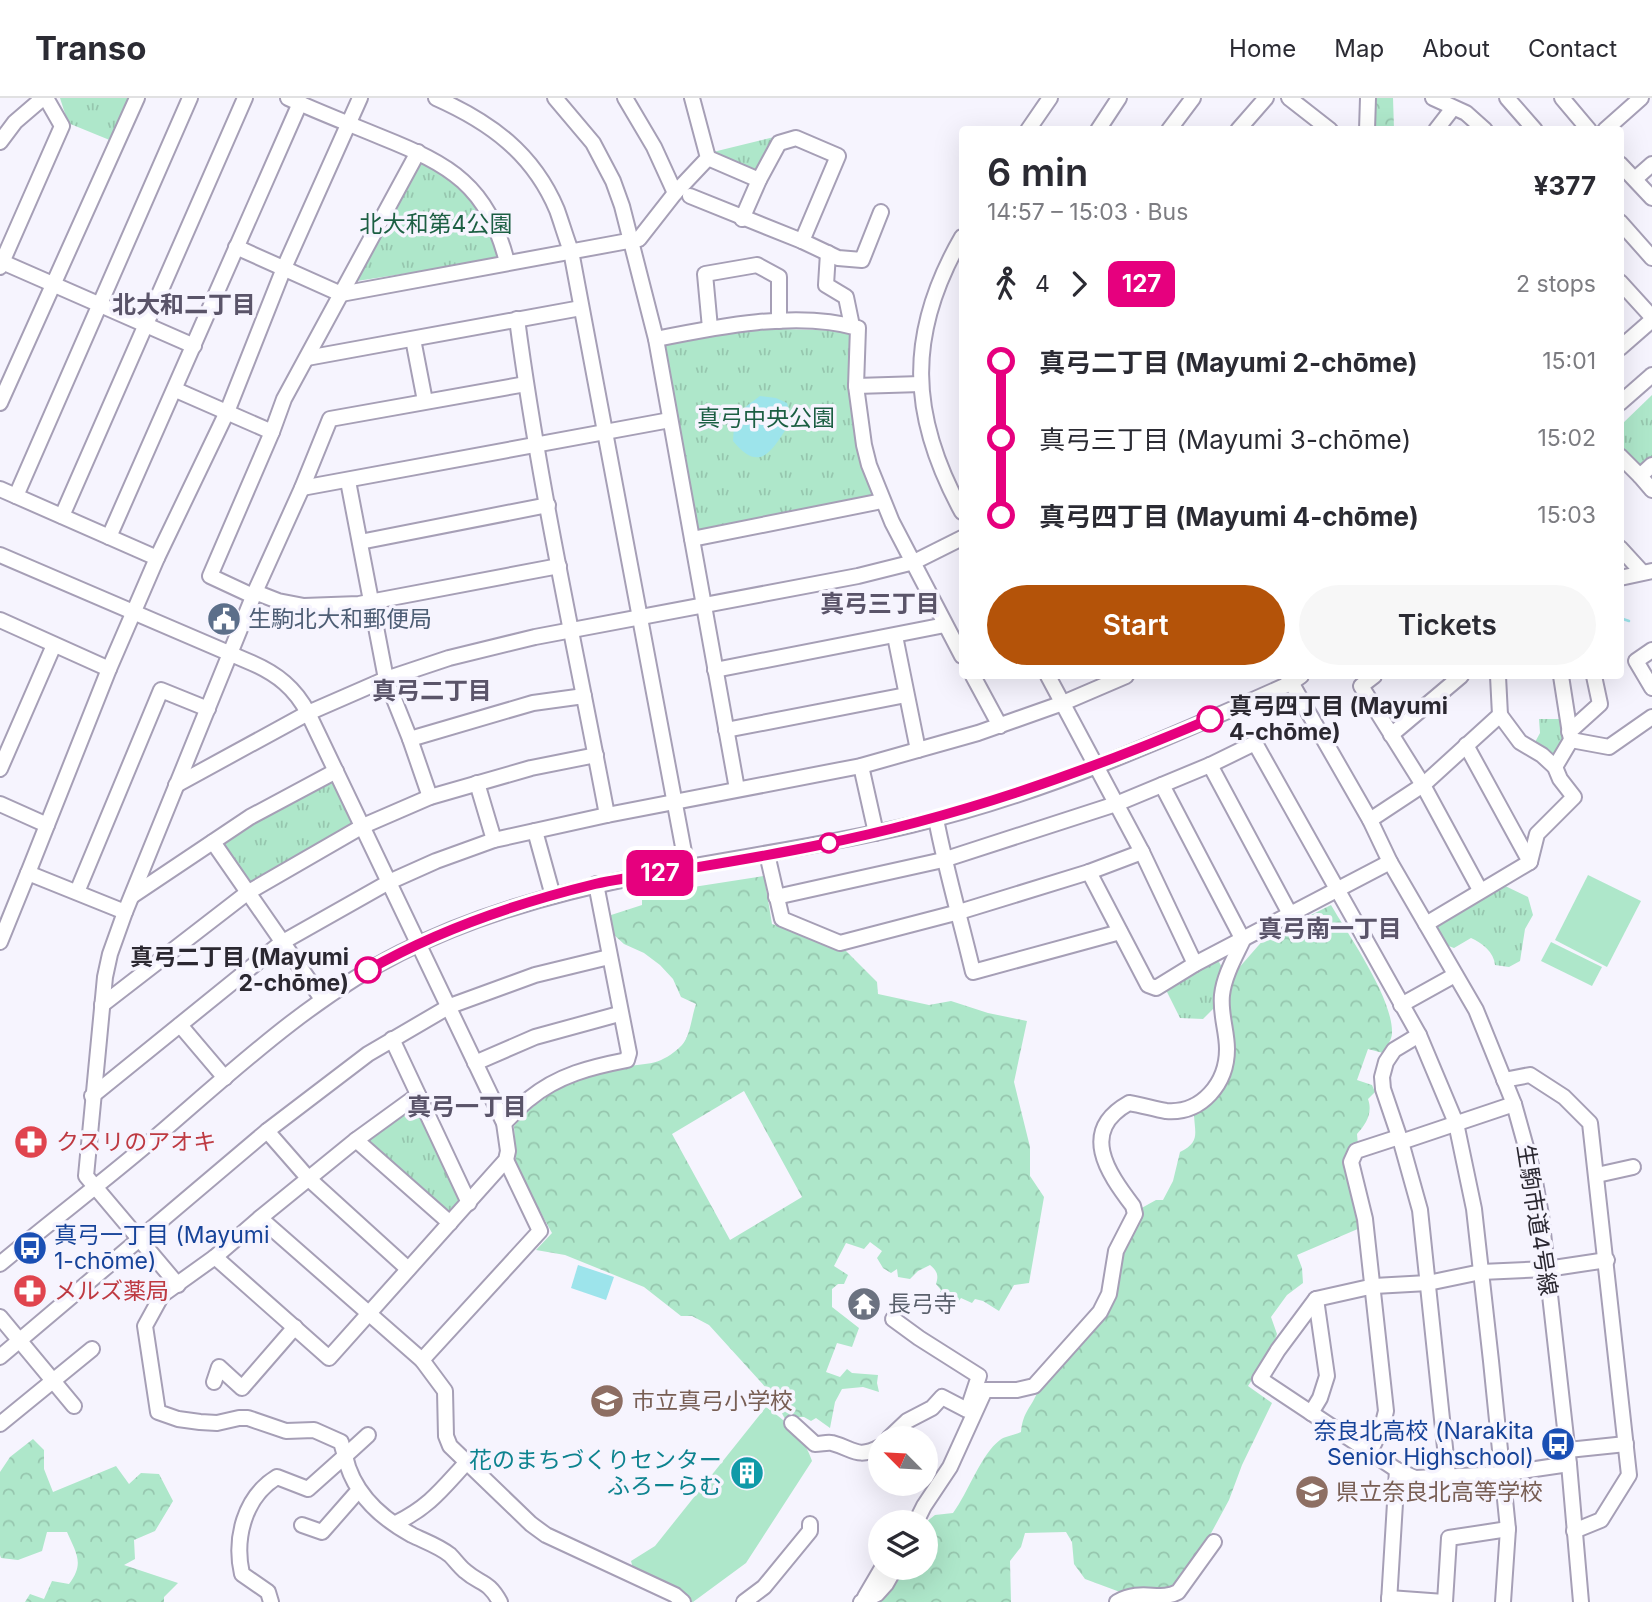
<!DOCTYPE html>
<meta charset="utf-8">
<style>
:root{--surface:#fff;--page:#f7f7f7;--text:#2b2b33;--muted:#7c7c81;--line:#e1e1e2;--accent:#b45309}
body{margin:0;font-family:Inter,"Noto Sans JP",sans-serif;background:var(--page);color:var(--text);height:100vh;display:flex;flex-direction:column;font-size:26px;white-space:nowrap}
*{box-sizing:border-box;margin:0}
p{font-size:23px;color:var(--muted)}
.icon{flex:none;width:38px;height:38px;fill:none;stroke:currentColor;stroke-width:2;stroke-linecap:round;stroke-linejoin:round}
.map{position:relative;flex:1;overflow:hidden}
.panel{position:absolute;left:959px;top:28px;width:665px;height:553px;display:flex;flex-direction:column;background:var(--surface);border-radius:7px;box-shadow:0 7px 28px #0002}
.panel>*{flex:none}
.badge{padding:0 14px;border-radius:10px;font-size:24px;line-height:46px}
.needle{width:46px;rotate:294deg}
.fabs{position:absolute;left:868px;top:1328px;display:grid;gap:14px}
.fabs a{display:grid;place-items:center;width:70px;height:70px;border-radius:50%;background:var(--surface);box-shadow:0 7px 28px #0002;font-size:35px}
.map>.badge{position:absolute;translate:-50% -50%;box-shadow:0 0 0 4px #fff}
.legs{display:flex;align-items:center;gap:10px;height:77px;padding:0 28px;font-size:23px}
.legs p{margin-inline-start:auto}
.summary{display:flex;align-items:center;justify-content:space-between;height:119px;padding:0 28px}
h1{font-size:38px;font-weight:600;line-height:52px}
.action{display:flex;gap:14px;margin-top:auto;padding:14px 28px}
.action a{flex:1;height:80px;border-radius:42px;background:var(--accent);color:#fff;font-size:28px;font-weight:600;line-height:80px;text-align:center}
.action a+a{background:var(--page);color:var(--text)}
ul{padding:0 28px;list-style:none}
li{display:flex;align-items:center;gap:24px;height:77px;font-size:26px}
li i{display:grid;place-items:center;width:10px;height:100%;margin:0 9px;background:currentColor}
li i::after{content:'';width:18px;height:18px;margin:-9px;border:5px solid;border-radius:50%;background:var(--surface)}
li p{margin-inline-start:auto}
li:first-child i{background:linear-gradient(#0000 50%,currentColor 0)}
li:last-child i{background:linear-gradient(currentColor 50%,#0000 0)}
header{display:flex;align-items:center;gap:42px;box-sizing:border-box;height:98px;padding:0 35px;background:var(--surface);border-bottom:2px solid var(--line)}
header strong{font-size:33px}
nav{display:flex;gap:38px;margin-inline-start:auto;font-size:24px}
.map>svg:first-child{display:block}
</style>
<header>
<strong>Transo</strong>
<nav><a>Home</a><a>Map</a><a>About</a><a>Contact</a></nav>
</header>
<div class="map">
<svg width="1652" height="1504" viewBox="0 0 1652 1504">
<defs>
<pattern id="grass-tufts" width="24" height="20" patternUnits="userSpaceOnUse" patternTransform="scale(1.75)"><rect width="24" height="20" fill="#aee7ca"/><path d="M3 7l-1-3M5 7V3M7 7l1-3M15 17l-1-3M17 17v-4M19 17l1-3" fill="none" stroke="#96c6ae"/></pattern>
<pattern id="forest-crowns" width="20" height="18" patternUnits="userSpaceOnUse" patternTransform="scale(1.75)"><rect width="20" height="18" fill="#aee7ca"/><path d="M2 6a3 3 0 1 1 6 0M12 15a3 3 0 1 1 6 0" fill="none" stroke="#96c6ae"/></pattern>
</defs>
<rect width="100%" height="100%" fill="#f6f4fe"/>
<g fill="url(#grass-tufts)">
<path d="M60,0h72l-20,43 -44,-18z"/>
<path d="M778,38l-18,38 -47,-22z"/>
<path d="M425,61l47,38 15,25 12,37 -142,22 59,-119z"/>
<path d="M748,230l103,3v25l23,141 -175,36 -39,-189z"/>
<path d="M1652,297v63l-9,8 -9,-2 -13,-17v-22z"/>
<path d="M1539,621h22l7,18 -16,22 -18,-15 6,-11z"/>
<path d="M327,683l7,3 18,37 -2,5 -46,25 -52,34 -6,-2 -24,-35 1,-7 56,-35z"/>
<path d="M1501,786l27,13 5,18 -8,14 -5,32 -11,6 -14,-2c-1,-13 -13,-22 -24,-27l-17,10 -8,-3 -12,-23z"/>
<path d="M1212,862l7,2 5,9 -11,38 -10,10 -23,-1 -15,-30z"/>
<path d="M412,1005l6,2 44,91 -3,7 -8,8 -5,2 -79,-70 1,-7z"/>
</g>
<g fill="url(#forest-crowns)" fill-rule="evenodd">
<path d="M1375,0h18l1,31 -21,1z"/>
<path d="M764,778l8,48 70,23 35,35 1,12 51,11 22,-4 37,12 39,8 -13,61 16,65v29l14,21 -15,86 -15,2 -15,26 -16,-10 -8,-2 -3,4 -11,-5 -6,8 -6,-1 -5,6 -6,-5 -2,-5 5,-11 -5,-6c3,-9 1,-13 -6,-19l-12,6 -8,8 -12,-2 -1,-8 -6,4 -8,-5 -6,-10 5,-7 -12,-9 -6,7 -18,-6 -12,23 14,9 -4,9h-6l-6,5v18l27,21 -7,19 -15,-4 -11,29 14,5 7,-8 5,4 26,2 -1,8 2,9 -16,-5 -21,2 -7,13 -5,26 -14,-10 -5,3 -7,-4h-7l-3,6 -9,-4 -8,-15 6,-6 -6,-7 -9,-1 -59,-65 -17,-9h-11l-37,-29 -79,-32 -29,-5 16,-17 -36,-65 -2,-42c29,-34 64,-50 108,-59 26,-4 39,-1 60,-22 8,-8 10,-30 14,-41l-15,-7 -8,-18 -13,-14 -16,-12 -20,-9 -11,-10 -5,-18 34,-11v-10zM744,993l58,106 -72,43 -58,-106z"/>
<path d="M1331,807c18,31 62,93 61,128 0,7 -6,14 -9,20l-15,-4 -11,31 15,5 3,7 -7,7c5,14 -2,25 -11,35l1,11c-10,3 -11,8 -13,18l15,65 -63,27 5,13 1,15 -16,12 -16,22 6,17 -5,15 -24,37 24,17 -30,62 -13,35 -20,37 -35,54 -6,4 -34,-7 -14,4 -35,-13 -11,-15 -2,-22 -6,-10 -41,1 -4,14 -11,14 1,41h-133l21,-34h27v-46l9,-7 18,-2c15,-20 28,-59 47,-73 5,-4 15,-5 21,-8 2,-22 11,-24 18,-44l56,-75 23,-60 13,-25 6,-1 1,-17 18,-10h7l10,-19 7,-29c20,-10 15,-18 14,-37l23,-16 14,-28 3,-36 -6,-14v-23l9,-28 28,-32z"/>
<path d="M33,1341l11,11v19l9,23 63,-26 13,18 12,-11 18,1 14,27 -18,30 -21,9 1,19 -11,6 54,18 -14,14v5h-139l5,-8 14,5 8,-18 17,3c16,-21 7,-31 -2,-52h-20l-5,19 -24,9 -17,-2 -1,-3v-83l10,-15z"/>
</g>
<g fill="#aee7ca">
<path d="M1588,777l53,26 -34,66 -52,-27z"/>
<path d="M1551,844l51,25 -10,19 -51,-25z"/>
<path d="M766,1309c20,14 39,31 46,54l-66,102 -53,39h-3l-57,-34 -2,-7 24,-15z"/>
</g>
<g fill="#9de4eb">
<path d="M760,298l16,2 11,5 5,17c-18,26 -30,57 -59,21 2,-29 4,-28 27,-45z"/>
<path d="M578,1167l36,12 -8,23 -35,-12z"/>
</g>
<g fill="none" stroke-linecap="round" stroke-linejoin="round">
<path stroke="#9de4eb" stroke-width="2.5" d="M1620,520l9,3"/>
<g stroke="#a69fb6" stroke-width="18">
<g id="minor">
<path d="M288,0c30,14 62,26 93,39 70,28 106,48 126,125"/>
<path d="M436,0c54,24 97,55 121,112 5,14 9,28 14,41l116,617"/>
<path d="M555,0l38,45 20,38 9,25 34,133 81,450"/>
<path d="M625,0l29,49 21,46"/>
<path d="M1289,0l41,32"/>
<path d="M1433,0l33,15 19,17"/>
<path d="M1507,0l28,32"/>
<path d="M1562,0l27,32"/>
<path d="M1028,32l22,-32"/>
<path d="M1098,32l21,-32"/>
<path d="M1169,32l24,-32"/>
<path d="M1238,32l28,-32"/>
<path d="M1367,32l1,-32"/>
<path d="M1436,32l17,-22"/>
<path d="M1605,32l36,-32"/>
<path d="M0,44l15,-20 28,-24"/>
<path d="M708,60l51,22"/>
<path d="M1620,66l32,34"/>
<path d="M1635,81l17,-15"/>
<path d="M690,98l112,45 36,17 24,2 19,-48"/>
<path d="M742,121l17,-39 20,-37 17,-5 42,18 -36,85"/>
<path d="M1620,124l32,36"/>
<path d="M962,139c-56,97 -53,178 0,275"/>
<path d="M236,149l105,47 298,-55 36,-46 33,-35 -16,-60"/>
<path d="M828,155l-2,32 20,12 6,29"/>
<path d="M0,163l194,85"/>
<path d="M0,169l62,-141 -16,-28"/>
<path d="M1620,184l32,35"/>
<path d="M517,221c22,167 59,331 90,496"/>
<path d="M710,230l-5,-54 52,-9 22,12v44"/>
<path d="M413,241l12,62"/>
<path d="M656,241c59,-12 142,-29 202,-11l-2,58 8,59 5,20 23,57 70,134"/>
<path d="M1620,250l32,-28"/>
<path d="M307,260l274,-50"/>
<path d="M856,288l65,-2"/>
<path d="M176,292l96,42 -62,144 43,20"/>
<path d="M0,305l137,-305"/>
<path d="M1620,305l32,-28"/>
<path d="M272,334l12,-33 134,-247"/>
<path d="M1620,358l20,20"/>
<path d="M1652,367l-12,11 12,14"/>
<path d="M348,383l38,198 24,60 20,58"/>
<path d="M302,390l368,-68"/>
<path d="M0,391l157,69"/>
<path d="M16,398l174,-398"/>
<path d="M62,418l183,-418"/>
<path d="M109,439l191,-434"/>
<path d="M692,441l190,-38"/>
<path d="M360,444l188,-37"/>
<path d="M1620,450l22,24"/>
<path d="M0,457l252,108c25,11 43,25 56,50l196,410 4,28 -2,9 -177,198 -114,-101"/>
<path d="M1620,480l32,-7"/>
<path d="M255,494l23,9 26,5 55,-2 200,-38"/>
<path d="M0,522l109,49"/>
<path d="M895,538l23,114"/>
<path d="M1652,552l-16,11 16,27"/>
<path d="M715,572l230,-45"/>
<path d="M973,578l27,50"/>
<path d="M1048,578l94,176 53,112"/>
<path d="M1374,578l-13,10 62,99 57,105"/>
<path d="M1288,579l82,143 20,42 86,148 38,94 20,72 7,39 28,249 12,138"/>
<path d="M726,632l180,-35"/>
<path d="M1569,634l31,-28 -6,-28"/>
<path d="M1391,637l70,-59"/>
<path d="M410,641l123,-36 51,-7"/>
<path d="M1571,642l38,7 43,-30"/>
<path d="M1466,647l64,117"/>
<path d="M1210,667l80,149"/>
<path d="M861,668l15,67"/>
<path d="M1555,669l16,-27 -10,-64"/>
<path d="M0,671l54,-124"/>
<path d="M477,685l17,57"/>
<path d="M176,687l132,-72 78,-34 63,-21 86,-21 323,-61 56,-14 48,-24"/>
<path d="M0,706l47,21"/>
<path d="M936,721c10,52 25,102 37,153l147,-40"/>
<path d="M1370,722l53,-35 77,-70 -2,-39"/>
<path d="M535,733l18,65"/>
<path d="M213,744l109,157"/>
<path d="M767,756l15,65 58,24 119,-31 130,-40 53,-20"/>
<path d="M1089,774l59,113 8,3 39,-24 195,-102"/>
<path d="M28,775l81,-204 48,-111 70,-146 57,-144 76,-170"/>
<path d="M77,794l84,-202 47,19"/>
<path d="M132,798l118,-79 86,-46"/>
<path d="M776,799l167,-37 173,-56 94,-39 45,-22 164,292 37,88 18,86 17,152 17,168 -5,73"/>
<path d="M1426,826l104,-62 7,-28 37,-37 -14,-18 -5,-12 -13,-12 -22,-13 -20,-27"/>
<path d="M0,844l28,-69 97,39"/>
<path d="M102,907l145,-112 116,-67 67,-29 101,-29 65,-13"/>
<path d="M1401,907l54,-30"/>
<path d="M180,927l45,53"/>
<path d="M1419,937l-25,15 -8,12 -4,15 1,12 18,53 19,68 28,266"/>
<path d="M392,941l77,164"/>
<path d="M475,965l60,-26 84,-23"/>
<path d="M1504,982l26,-5 34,22 26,26 39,352 -28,45 -27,11"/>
<path d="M92,998l189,-153 108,-61 47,-21 58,-21 113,-25 254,-49 117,-33 85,-30 63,-27"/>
<path d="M504,1025c9,-8 16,-17 25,-24 29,-24 62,-32 98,-39l2,-7 -33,-169"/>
<path d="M267,1033l42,48 99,90"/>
<path d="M356,1042l94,83"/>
<path d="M1401,1044l113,-38"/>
<path d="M1597,1077l36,-8"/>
<path d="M260,1120l162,142 23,31 1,45 4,10 81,78 15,11 129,60 8,7"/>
<path d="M0,1166c52,-44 106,-84 157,-128 77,-66 152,-137 243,-183 159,-81 340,-87 511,-128 132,-31 257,-87 380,-142l10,-7"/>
<path d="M178,1187l-92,-109 19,-199 5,-23 15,-42 130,-320 47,-104 28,-69 196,-35"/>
<path d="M0,1219l74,89"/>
<path d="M893,1221l26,19 60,38 -10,30"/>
<path d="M0,1259l267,-226 101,-77 82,-48 85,-31 74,-18"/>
<path d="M422,1262l118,-129 -34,-71"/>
<path d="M214,1284l5,-15 23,21 53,-61"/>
<path d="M1311,1315l9,-15 7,-22 -11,-77"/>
<path d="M792,1325l23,21c6,0 12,-2 17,-1 22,6 25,16 48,4"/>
<path d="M0,1326l92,-75"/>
<path d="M368,1337l-23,21c8,37 34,61 67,79 12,6 27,11 38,20 5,5 9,11 15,16 16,14 23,9 35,31"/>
<path d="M889,1340l18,-17 25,-13 10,-11 25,13"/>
<path d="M1568,1352l58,-6"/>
<path d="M1370,1354l12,-25 4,-16 -21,-192 -14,-57 5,-11 43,-14"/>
<path d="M1569,1366l-67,10 -87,4 -18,-8 -137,-91 18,-29 38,-51 58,-13 54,-3 53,-11 66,-3 60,-9"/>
<path d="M916,1424l8,-16 26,-39 35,-77h32l17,-4 66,-74 9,-18 7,-43 19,-37 -2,-8c-26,-34 -54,-75 -4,-103 13,2 25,6 37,8 36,3 61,-28 61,-62 0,-18 -7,-35 -5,-54 2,-19 13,-38 21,-55l-81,-155"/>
<path d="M396,1425c33,-16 46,-34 70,-60"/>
<path d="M302,1427l20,7 36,-41"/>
<path d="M865,1499l17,-29"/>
<path d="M1389,1500l55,4"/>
<path d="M271,1504l-3,-10 -26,-18c-8,-35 2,-77 35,-97l31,12 37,-33 -4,-14 -27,-12 -28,1 -38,-13h-9l-22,5 -17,-1 -22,-3 -20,-7 -13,-86 17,-31 53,-38 45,-39 96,-78 62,-45"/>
<path d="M744,1504l20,-15 46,-56v-7"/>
<path d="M861,1504l16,-8 9,-10 9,-16"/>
<path d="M1117,1504c25,-14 42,0 61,-10l36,-50"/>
<path d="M1389,1504l8,-132"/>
<path d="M1445,1504l4,-64 59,-9"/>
</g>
</g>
<use href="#minor" stroke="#fff" stroke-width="14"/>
</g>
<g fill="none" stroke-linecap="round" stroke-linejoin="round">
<g stroke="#fff" stroke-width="16">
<path id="line-1" d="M368,872c70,-40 149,-67 227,-86 22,-5 45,-8 68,-11 52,-9 104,-17 156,-28 136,-27 264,-72 391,-126"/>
</g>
<use href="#line-1" stroke="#e6007e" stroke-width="10"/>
</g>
<defs>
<g id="civic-disc" transform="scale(1.75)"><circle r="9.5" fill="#5c6f8a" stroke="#f6f4fe"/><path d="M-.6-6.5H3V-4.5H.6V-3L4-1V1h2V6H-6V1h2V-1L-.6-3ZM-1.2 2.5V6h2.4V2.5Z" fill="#fff"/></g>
<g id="pharmacy-disc" transform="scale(1.75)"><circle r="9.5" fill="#e0444e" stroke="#f6f4fe"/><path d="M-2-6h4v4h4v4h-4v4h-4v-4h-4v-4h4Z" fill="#fff"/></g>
<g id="bus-disc" transform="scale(1.75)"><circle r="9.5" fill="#1a4fb4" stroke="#f6f4fe"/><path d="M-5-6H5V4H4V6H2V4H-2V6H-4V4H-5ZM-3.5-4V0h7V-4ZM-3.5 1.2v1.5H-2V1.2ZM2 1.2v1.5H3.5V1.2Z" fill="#fff"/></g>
<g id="temple-disc" transform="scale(1.75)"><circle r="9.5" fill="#6b7280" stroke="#f6f4fe"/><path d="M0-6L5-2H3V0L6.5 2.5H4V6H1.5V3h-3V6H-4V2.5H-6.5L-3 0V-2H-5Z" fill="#fff"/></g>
<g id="school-disc" transform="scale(1.75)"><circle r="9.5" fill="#8d6e63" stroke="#f6f4fe"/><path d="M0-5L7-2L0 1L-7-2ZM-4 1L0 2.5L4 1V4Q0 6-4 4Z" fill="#fff"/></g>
<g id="building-disc" transform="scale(1.75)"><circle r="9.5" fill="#0f9aa8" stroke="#f6f4fe"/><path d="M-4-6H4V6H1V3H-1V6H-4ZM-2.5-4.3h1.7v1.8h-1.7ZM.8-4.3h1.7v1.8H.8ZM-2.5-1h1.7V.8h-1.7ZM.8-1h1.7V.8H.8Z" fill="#fff"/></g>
</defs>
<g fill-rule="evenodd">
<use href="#civic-disc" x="224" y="521"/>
<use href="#pharmacy-disc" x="31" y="1044"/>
<use href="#bus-disc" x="30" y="1150"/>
<use href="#pharmacy-disc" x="30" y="1193"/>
<use href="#temple-disc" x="864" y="1206"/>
<use href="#school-disc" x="607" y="1303"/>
<use href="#bus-disc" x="1558" y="1346"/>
<use href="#building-disc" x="747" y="1375"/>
<use href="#school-disc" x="1312" y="1394"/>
</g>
<g fill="#fff" stroke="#e6007e" stroke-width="3.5">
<circle cx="1210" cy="621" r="12"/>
<circle cx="829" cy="745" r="9"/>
<circle cx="368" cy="872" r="12"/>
</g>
<g text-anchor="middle" stroke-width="7" stroke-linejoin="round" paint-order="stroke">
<g font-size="23" fill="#1c5f43" stroke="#f6f4fe">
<text x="436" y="134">北大和第4公園</text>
<text x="766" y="328">真弓中央公園</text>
</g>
<g font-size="23" fill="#4e5e75" stroke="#f6f4fe" text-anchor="start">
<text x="248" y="529">生駒北大和郵便局</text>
</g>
<g font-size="23" font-weight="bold" fill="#2b2831" stroke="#f6f4fe" text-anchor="start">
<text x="1229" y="616">真弓四丁目 (Mayumi<tspan x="1229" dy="26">4-chōme)</tspan></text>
<text x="349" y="867" text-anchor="end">真弓二丁目 (Mayumi<tspan x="349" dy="26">2-chōme)</tspan></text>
</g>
<g font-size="23" fill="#be3a42" stroke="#f6f4fe" text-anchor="start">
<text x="56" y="1052">クスリのアオキ</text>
<text x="54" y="1201">メルズ薬局</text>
</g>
<g font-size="23" fill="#2b2831" stroke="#f6f4fe">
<text transform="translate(1537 1122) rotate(81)" y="8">生駒市道4号線</text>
</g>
<g font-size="23" fill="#164399" stroke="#f6f4fe" text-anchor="start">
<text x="54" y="1145">真弓一丁目 (Mayumi<tspan x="54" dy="26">1-chōme)</tspan></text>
<text x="1534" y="1341" text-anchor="end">奈良北高校 (Narakita<tspan x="1534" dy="26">Senior Highschool)</tspan></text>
</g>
<g font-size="23" fill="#5b616d" stroke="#f6f4fe" text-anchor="start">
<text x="888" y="1214">長弓寺</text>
</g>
<g font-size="23" fill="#785e54" stroke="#f6f4fe" text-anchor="start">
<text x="632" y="1311">市立真弓小学校</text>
<text x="1336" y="1402">県立奈良北高等学校</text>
</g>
<g font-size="23" fill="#0d838f" stroke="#f6f4fe" text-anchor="end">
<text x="722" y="1370">花のまちづくりセンター<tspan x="722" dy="26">ふろーらむ</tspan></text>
</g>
<g font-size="24" font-weight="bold" fill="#5a5469" stroke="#f6f4fe">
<text x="184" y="215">北大和二丁目</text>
<text x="880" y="514">真弓三丁目</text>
<text x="432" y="601">真弓二丁目</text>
<text x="1330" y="839">真弓南一丁目</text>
<text x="467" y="1017">真弓一丁目</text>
</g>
</g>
</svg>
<div class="fabs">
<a><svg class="needle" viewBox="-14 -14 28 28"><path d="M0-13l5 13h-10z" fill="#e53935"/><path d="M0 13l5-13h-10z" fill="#7c7c81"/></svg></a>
<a><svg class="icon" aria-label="layers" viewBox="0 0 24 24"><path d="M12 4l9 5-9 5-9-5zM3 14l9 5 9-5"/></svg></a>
</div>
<b class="badge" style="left:660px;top:775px;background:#e6007e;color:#fff">127</b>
<section class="panel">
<div class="summary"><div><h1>6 min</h1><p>14:57 – 15:03 · Bus</p></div><b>¥377</b></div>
<div class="legs"><svg class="icon" aria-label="walk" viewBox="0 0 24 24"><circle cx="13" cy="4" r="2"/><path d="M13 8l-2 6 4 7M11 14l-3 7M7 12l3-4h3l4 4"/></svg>4<svg class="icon" aria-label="forward" viewBox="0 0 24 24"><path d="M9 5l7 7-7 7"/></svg><b class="badge" style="background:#e6007e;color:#fff">127</b><p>2 stops</p></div>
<ul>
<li><i style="color:#e6007e"></i><b>真弓二丁目 (Mayumi 2-chōme)</b><p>15:01</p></li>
<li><i style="color:#e6007e"></i><span>真弓三丁目 (Mayumi 3-chōme)</span><p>15:02</p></li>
<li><i style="color:#e6007e"></i><b>真弓四丁目 (Mayumi 4-chōme)</b><p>15:03</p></li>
</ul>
<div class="action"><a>Start</a><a>Tickets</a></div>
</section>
</div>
